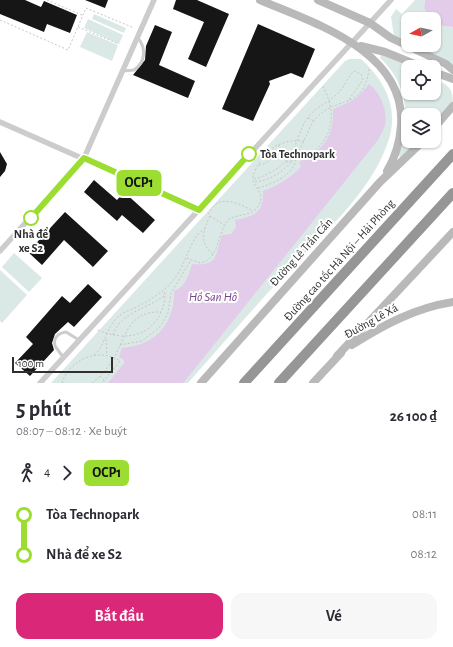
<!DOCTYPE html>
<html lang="vi">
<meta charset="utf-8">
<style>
:root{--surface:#fff;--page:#f7f7f7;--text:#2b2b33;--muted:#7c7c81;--accent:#db2777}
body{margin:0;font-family:"Alegreya Sans",sans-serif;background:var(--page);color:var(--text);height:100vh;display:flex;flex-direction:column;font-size:15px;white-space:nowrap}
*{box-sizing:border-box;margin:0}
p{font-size:13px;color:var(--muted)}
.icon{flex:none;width:22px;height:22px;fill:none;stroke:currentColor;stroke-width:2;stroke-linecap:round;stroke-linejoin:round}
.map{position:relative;height:383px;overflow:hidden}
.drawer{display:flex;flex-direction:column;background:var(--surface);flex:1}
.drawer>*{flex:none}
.badge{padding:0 8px;border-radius:6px;font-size:14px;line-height:26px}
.needle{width:26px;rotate:262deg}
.controls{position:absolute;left:401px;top:12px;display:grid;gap:8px}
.controls a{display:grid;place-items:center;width:40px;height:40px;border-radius:8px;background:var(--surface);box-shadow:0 1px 3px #0004;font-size:20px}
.scale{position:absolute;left:12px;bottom:10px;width:101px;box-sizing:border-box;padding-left:4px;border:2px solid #2f2f2f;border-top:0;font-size:11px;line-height:14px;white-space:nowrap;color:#2f2f2f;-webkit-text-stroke:3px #fff;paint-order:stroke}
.map>.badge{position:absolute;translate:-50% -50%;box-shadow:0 0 0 2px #fff}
.legs{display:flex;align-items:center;gap:6px;height:44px;padding:0 16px;font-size:13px}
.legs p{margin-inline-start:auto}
.overview{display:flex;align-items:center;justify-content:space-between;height:68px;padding:0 16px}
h1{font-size:22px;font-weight:700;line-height:30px}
.button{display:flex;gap:8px;margin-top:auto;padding:8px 16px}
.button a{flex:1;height:46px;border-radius:12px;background:var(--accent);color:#fff;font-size:16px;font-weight:700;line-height:46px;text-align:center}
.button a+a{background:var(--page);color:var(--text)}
ul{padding:0 16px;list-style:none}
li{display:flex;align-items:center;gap:14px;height:40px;font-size:15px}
li i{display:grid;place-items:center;width:6px;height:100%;margin:0 5px;background:currentColor}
li i::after{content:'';width:10px;height:10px;margin:-5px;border:3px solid;border-radius:50%;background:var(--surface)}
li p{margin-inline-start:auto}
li:first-child i{background:linear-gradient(#0000 50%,currentColor 0)}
li:last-child i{background:linear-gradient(currentColor 50%,#0000 0)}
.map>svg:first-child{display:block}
</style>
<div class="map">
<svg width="453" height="383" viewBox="0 0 453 383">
<rect width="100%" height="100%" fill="#fff"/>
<g fill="#dbe9e6">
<path d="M415,0h10l-1,8 5,11h-21v24l-14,-7 -3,-19 5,-8 6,5z"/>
<path d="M94,14l32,14 -2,5 -32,-14z"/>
<path d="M88,19l35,16 -4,9 -35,-16z"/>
<path d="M434,24l19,3v37l-40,-19h21z"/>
<path d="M87,32l31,13 -6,16 -32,-14z"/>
<path d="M382,54l27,13 -1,26h26v-14c14,6 19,8 19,25l-19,19v-8h-26v26h8l-15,16 -3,-1c12,-36 12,-70 -18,-98z"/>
<path d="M350,59h11c23,21 38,48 28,80 -17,54 -67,95 -104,135 -33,36 -65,73 -97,109h-137l294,-322z"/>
<path d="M14,253l28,25 -13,14 -27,-25z"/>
<path d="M0,270l27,25 -25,28 -2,-2z"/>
</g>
<g fill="#e2ccea">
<path d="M425,0h28v27l-17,-2 -2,-1v-5h-5l-5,-11z"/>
<path d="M369,84c11,8 19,26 16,41 -1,5 -5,10 -7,15l-193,241 -2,2h-75l16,-20v-3l-5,-3 3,-9c33,-2 53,-25 52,-57 11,-3 15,-17 18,-27 27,3 23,-10 30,-29l9,-1 5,-7 -1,-7c19,-4 29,-7 28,-29 15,-5 27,-13 38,-24l-2,-5c25,-13 35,-25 34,-53 18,-7 24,-10 36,-25z"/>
</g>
<g fill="#161616">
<path d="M0,0h25l16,7 3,-6 33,14 -7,18 -23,-9 -3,8 -44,-18z"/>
<path d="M85,0h23l-3,8z"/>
<path d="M176,0h21l32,14 -23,53 -18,-8 16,-37 -31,-13z"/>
<path d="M258,24l57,25 -12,29 -12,-5 -22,8 1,3 -17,37 -31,-12z"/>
<path d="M155,25l17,7 -13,33 36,16 -7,17 -55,-23 12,-15 1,-14z"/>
<path d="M0,152l7,12 -2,7 -5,6z"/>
<path d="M94,180l23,20 7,-8 31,28 -12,13 -21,-18 -5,6 -33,-29z"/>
<path d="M65,212l43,39 -15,16 -29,-27 -22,25 -14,-13z"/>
<path d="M88,284l14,13 -28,30 -6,-5 -13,12 -3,9 2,7 -24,26 -15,-13 18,-19 -7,-7 36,-41 8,7z"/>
</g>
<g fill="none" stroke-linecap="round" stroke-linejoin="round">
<g stroke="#c6c6c6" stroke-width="1" stroke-dasharray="2 2" stroke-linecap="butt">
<path d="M47,0l35,15"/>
<path d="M0,20l68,30 18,-42 48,20"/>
<path d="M78,27l41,17"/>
<path d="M308,118l6,3"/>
<path d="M286,162c41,-6 57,-41 36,-77"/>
<path d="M259,165c8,0 19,-12 20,-20"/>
<path d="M254,179c18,-5 34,-15 41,-33 4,-11 7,-21 14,-30 8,-10 21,-14 29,-23 7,-6 9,-16 16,-22l7,3 2,6 -16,22"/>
<path d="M255,182c24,-3 40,-20 49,-42 4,-7 6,-15 12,-22 20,-22 48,-8 53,-49"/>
<path d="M258,188c15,-4 33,-12 38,-27"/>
<path d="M208,214c2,-3 5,-7 8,-10 9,-7 28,1 36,7"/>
<path d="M210,216c-7,14 -11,28 3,38"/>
<path d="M210,216l14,9"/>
<path d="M187,258l13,5c21,-4 16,-30 29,-44 13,-6 31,-3 32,-22 -1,-7 -7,-11 -8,-17 -1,-5 3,-11 5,-15 9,-18 26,-26 46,-24"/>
<path d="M98,330c24,11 52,8 63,-18 3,-7 5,-14 3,-21"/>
<path d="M113,335c7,-23 35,-26 52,-40"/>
<path d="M106,339l1,16"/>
<path d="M120,345l22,-4 18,-14 8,-14 3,-20 20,-33"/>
<path d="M94,355c12,-10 12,-28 24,-38 5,-5 12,-7 19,-10 14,-8 29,-16 38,-29 11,-14 16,-43 30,-49"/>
<path d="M100,376l5,5"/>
<path d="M62,383c8,-24 36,-36 58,-22l-18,22"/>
<path d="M92,383c9,-7 17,-16 22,-26 13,-22 14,-46 47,-45"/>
</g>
<g stroke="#ccc" stroke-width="3">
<path d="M123,71l11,-1c12,-8 12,-22 4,-32"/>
<path d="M133,180l1,11 3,3 8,-1 6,-4"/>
<path d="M63,357l-8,-11c-2,-8 3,-13 11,-14l13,8"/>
</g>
<g stroke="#ccc" stroke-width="5.5">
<path d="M0,122l199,88"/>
<path d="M0,251l84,-93 70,-158"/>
<path d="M40,383l351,-383"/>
</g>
<g stroke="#b9b9b9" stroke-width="8">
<path d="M260,0c54,23 146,51 141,125 -1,16 -6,33 -14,46"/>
<path d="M318,0l52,23 21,15 55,26 7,6"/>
<path d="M361,46l24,6 37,15"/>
<path d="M434,72l19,7"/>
<path d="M434,128l19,-22"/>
<path d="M352,345c31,-20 63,-37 101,-43"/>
<path d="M337,356l116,-124"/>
<path d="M201,383l179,-201 43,-41"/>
<path d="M313,383l28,-30"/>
</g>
<g stroke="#969696" stroke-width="10">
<path d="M244,383l209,-229"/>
<path d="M279,383l174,-190"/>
</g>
</g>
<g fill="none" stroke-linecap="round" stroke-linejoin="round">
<g stroke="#fff" stroke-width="9">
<path id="line-1" d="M31,218l53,-60 115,52 50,-56"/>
</g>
<use href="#line-1" stroke="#9cdd31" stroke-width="6"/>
</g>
<g fill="#fff" stroke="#9cdd31" stroke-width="2">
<circle cx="249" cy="154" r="7"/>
<circle cx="31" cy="218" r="7"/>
</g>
<g text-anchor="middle" stroke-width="4" stroke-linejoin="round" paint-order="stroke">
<g font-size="12" font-weight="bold" fill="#2f2f2f" stroke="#fff" text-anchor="start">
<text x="260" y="158">Tòa Technopark</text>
<text x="31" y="238" text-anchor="middle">Nhà để<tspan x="31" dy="14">xe S2</tspan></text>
</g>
<g font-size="12" fill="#2f2f2f" stroke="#fff">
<text transform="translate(301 252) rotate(-48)" y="4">Đường Lê Trần Cẩn</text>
<text transform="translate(339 260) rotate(-48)" y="4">Đường cao tốc Hà Nội – Hải Phòng</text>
<text transform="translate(371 321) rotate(-29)" y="4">Đường Lê Xá</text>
</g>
<g font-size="13" font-style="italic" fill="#78418e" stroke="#fff">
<text x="213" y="301">Hồ San Hô</text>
</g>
</g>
</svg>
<div class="controls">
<a><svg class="needle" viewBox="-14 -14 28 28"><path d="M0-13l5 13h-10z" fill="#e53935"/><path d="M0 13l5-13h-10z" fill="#7c7c81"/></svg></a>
<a><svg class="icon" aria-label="locate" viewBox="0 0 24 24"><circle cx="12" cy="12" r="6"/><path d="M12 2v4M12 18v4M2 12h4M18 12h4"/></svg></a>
<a><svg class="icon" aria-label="layers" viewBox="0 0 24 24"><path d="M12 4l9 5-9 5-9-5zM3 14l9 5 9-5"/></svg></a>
</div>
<div class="scale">100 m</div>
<b class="badge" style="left:139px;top:183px;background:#9cdd31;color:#111">OCP1</b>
</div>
<section class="drawer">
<div class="overview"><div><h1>5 phút</h1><p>08:07 – 08:12 · Xe buýt</p></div><b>26 100 ₫</b></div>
<div class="legs"><svg class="icon" aria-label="walk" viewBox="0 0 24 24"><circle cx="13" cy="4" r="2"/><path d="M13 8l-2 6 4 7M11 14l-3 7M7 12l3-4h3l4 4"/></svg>4<svg class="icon" aria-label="forward" viewBox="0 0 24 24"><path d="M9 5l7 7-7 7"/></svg><b class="badge" style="background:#9cdd31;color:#111">OCP1</b></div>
<ul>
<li><i style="color:#9cdd31"></i><b>Tòa Technopark</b><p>08:11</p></li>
<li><i style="color:#9cdd31"></i><b>Nhà để xe S2</b><p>08:12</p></li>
</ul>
<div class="button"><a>Bắt đầu</a><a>Vé</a></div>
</section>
